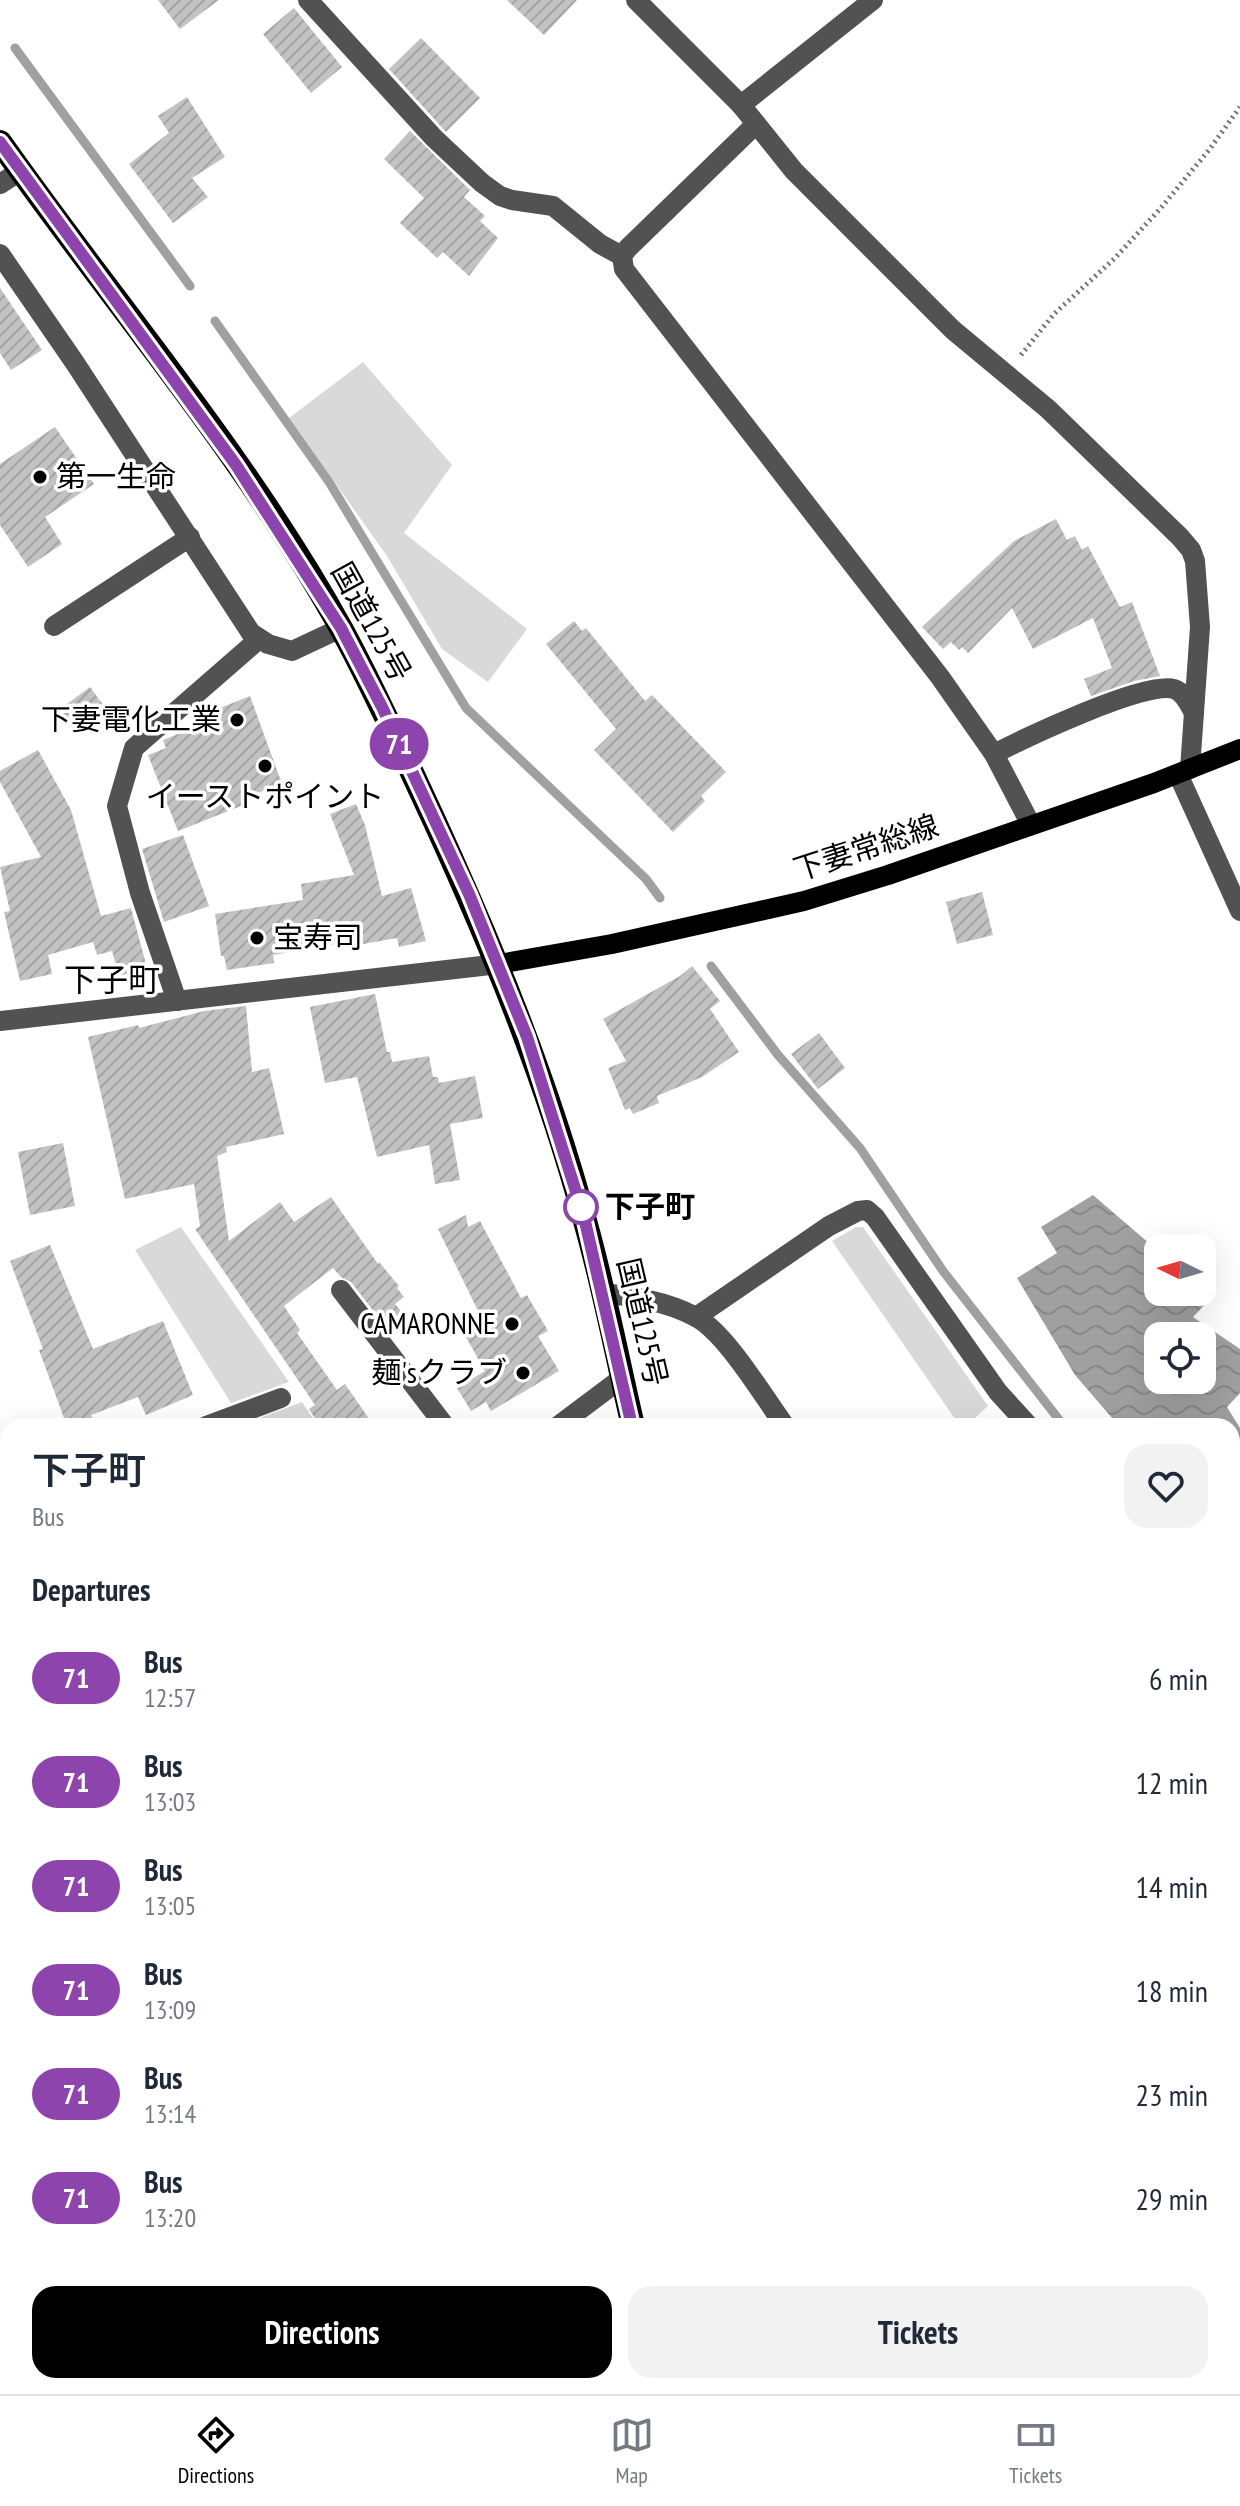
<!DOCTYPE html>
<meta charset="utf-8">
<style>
:root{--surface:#fff;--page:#f2f2f3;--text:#1f2937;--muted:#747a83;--line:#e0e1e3;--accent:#000}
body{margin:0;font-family:"PT Sans Narrow","Noto Sans JP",sans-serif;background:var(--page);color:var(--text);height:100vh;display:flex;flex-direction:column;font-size:30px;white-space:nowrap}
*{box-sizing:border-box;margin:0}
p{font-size:26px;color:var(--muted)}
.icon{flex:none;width:44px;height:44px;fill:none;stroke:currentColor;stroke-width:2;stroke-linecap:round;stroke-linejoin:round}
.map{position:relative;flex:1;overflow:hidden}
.drawer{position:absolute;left:0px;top:1418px;width:1240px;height:976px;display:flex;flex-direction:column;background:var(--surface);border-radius:24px 24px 0 0;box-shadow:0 8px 32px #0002}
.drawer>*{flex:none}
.badge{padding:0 16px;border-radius:26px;font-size:28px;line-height:52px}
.needle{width:52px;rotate:275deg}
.controls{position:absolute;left:1144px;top:1234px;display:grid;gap:16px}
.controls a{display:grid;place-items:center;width:72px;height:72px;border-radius:16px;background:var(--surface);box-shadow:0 8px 32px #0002;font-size:40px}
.map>.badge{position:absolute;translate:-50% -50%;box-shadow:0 0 0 4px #fff}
h2{padding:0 32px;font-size:30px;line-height:72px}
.round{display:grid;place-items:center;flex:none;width:84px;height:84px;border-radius:24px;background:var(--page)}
.headline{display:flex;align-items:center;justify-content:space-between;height:136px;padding:0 32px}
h1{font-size:38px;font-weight:600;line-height:60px}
.action{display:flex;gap:16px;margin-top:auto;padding:16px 32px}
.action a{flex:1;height:92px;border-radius:24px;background:var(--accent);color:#fff;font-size:32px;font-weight:600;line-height:92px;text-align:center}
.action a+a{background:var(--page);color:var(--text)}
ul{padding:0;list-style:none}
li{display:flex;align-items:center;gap:24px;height:104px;padding:0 32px}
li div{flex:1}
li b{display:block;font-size:30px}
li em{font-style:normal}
li .badge{min-width:88px;font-weight:700;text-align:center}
.tabs{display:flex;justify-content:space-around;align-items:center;height:112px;border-top:2px solid var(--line);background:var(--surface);font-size:22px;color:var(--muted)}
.tabs a{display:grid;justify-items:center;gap:4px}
.tabs .on{color:var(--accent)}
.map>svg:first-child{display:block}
</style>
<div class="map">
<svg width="1240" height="2394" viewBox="0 0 1240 2394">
<defs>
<pattern id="water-waves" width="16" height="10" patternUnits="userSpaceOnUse" patternTransform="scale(2)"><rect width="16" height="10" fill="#a0a0a0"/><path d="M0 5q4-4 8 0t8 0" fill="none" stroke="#888"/></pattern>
<pattern id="building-hatch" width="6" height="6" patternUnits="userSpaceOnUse" patternTransform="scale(2)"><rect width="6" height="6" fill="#c2c2c2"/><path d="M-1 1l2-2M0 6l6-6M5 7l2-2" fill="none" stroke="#a5a5a5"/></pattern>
</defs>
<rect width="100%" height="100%" fill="#fff"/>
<g fill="#d9d9d9">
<path d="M363,362l89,103 -48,68 123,96 -39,53 -46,-33 -55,-93 -98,-138z"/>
<path d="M181,1227l108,155 -58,21 -96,-153z"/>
<path d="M856,1227h7l125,179 -22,20h-6l-128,-185z"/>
<path d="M302,1402l16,24 -74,-2z"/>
</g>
<path fill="url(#water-waves)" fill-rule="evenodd" d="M1093,1195l65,56v41h44v-3l10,8 -19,20 47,32v44l-13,14 13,21v87l-8,5v-94h-113l-44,-51 -58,-97 40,-25 -16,-26zM1158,1336h44v44h-44z"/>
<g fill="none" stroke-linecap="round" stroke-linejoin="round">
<g stroke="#a0a0a0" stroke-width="9">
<path d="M15,48l175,238"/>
<path d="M215,321l114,161 137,226 180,171 14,19"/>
<path d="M711,966l67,89 82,93 83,123 121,155"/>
<path d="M1232,1642l8,11"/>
</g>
</g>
<g fill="url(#building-hatch)">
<path d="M158,0h61l-39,29z"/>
<path d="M507,0h70l-33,35z"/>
<path d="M294,8l48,59 -31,26 -48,-59z"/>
<path d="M421,38l59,60 -34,34 -57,-63z"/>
<path d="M187,97l38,60 -33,21 16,19 -35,26 -44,-59 40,-31 -11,-17z"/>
<path d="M410,131l60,59 -6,7 21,19 -5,5 18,17 -29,38 -26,-24 -6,6 -37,-35 24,-25 -40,-39z"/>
<path d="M0,288l42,62 -31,20 -11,-17z"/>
<path d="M55,427l39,57 -49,33 17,27 -34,23 -28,-42v-61z"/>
<path d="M1056,519l11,21 8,-4 7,14 6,-4 32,61 12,-5 28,74 -26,5 -43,15 -7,-17 28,-11 -19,-50 -60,31 -21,-41 -44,45 -6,-6 -3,3 -8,-8 -8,7 -21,-22 92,-86z"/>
<path d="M574,621l8,10 4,-3 59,73 7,-6 74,77 -25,24 4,5 -32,31 -79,-82 22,-21 -70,-85z"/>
<path d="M90,687l17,23 -32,23 -16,-23z"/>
<path d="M250,696l32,88 -38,14 2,6 -68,27 -30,-76 18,-7 -3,-8 45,-18 -3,-8z"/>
<path d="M38,750l33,60 30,106 30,-8 16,60 -28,8 -7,-25 -15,4 -4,-13 -45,13 4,19 -32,7 -16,-69 6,-1 -10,-44 41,-10 -41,-75v-11z"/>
<path d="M356,804l9,21 17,71 29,-8 15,53 -27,6 -2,-9 -62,11v-5l-62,11 1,8 -47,7 -3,-14h-3l-6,-42 88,-14 -2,-16 53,-9 -24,-61z"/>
<path d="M183,835l26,71 -45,16 -22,-73z"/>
<path d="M982,892l11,43 -36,9 -11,-42z"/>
<path d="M692,966l28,35 -10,8 29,43 -37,25 -45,19 2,7 -26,11 -3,-6 -5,2 -17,-42 18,-7 -23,-42 77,-43z"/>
<path d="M375,994l12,58h3l2,10 37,-6 4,21h5l1,6 36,-7 8,42 -33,6 10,56 -25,4 -6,-39 -52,12 -20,-80 -32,6 -15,-76z"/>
<path d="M246,1006l6,66 17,-4 15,66 -58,13 1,5 -10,4 12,85 51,-39 14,20 37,-25 47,67 1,-2 20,24 -2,2 7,9 -9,7 7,8 -17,14 -34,-44 -10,-5 -8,-9 -49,38 16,24 -3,3 40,57 8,-6 29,42h-54l-11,-17 6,-4 -120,-176 5,-3 -6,-42 -69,15 -37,-162 50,-12 1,3 65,-17z"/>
<path d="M819,1033l26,35 -27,21 -27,-35z"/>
<path d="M63,1143l12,63 -45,9 -12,-63z"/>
<path d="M466,1215l2,12 12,-6 41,77 6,-3 21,36 -10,5 21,35 -68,40 -5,-9 -15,9 -14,-23 28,-17 -23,-41 20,-11 -44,-90z"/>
<path d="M50,1245l43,104 70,-28 30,74 -47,20 -8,-18 -47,18 4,11h-28l-28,-76 4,-1 -33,-88z"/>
</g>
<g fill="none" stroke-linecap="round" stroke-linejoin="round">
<g stroke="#747474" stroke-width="5" stroke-dasharray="2 4" stroke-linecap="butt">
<path d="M1021,355l33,-41 61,-56 45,-49 49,-59 31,-43"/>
<path d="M0,1861l8,-7"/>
</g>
<g stroke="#525252" stroke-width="20">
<path d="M308,0l126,138 48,45 18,13 12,4 41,6 47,38 22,12"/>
<path d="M636,0l105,105 53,66 159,159 95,79 132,128 11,13 4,11 5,66 -10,142"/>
<path d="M741,105l132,-105"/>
<path d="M756,124l-128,124 -6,8 2,13 316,408 54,77 37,71"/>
<path d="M0,184l20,-13"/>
<path d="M0,254l75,109 176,270 17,11 24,7 49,-23"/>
<path d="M54,626l136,-89"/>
<path d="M994,754c29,-15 152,-74 180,-65 10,3 15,15 20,24"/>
<path d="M1178,774l62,137"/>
<path d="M177,1001l-37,-108 -23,-87 17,-58 125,-109"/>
<path d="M0,1021l499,-57"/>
<path d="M341,1290l104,136"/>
<path d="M604,1293c31,4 61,8 90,23 31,15 69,80 91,110"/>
<path d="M696,1317l133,-91 29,-15 9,-1 8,7 123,175 31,34"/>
<path d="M206,1426l75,-28"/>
<path d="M558,1426l64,-48"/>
<path d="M0,1503l8,-3"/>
<path d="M1233,1605l7,-5"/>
<path d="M0,1628l8,12"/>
<path d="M1232,1685l8,11"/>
<path d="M0,1998l8,21"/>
<path d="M1232,2093l8,12"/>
<path d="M298,2386l3,8"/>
</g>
<path stroke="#000" stroke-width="20" d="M499,964l113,-20 192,-43 84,-26 266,-92 86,-34"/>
<g stroke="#000" stroke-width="24">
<path d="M0,142c114,162 246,314 342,488 34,62 62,126 92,190 60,131 113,261 151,401 19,67 32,136 48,205"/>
<path d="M848,2386l2,8"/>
</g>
</g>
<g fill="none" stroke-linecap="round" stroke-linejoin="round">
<g stroke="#fff" stroke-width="18">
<path id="line" d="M0,142l236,323 105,163 41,79 87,187 58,143 57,180 48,209"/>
</g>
<use href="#line" stroke="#8e44ad" stroke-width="12"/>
</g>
<g fill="#000" stroke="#fff" stroke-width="3">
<circle cx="40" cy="477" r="8"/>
<circle cx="237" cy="720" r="8"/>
<circle cx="265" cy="766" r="8"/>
<circle cx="257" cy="938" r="8"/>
<circle cx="512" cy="1324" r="8"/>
<circle cx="523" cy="1373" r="8"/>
</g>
<circle fill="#fff" stroke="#8e44ad" stroke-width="4" cx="581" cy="1207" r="16"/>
<g text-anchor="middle" stroke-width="7" stroke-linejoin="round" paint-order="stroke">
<g font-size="30" fill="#000" stroke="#fff" text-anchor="end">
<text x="56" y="487" text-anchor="start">第一生命</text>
<text x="221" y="730">下妻電化工業</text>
<text x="265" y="807" text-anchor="middle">イーストポイント</text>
<text x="273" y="948" text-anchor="start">宝寿司</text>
<text x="496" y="1334">CAMARONNE</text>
<text x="507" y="1383">麺'sクラブ</text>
</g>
<g font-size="30" fill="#000" stroke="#fff">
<text transform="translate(371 622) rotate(61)" y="10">国道125号</text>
<text transform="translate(866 848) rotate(-18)" y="10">下妻常総線</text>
<text transform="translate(642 1322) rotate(77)" y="10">国道125号</text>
</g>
<g font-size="30" font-weight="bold" fill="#000" stroke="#fff" text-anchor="start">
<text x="605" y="1217">下子町</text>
</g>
<g font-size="32" fill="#000" stroke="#fff">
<text x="112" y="991">下子町</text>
</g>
</g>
</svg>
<div class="controls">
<a><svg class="needle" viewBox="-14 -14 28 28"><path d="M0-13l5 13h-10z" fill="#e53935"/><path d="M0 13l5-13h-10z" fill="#747a83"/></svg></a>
<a><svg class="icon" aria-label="locate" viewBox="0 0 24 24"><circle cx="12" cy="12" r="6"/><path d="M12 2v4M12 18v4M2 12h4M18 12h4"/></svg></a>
</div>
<b class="badge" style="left:399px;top:744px;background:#8e44ad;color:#fff">71</b>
<section class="drawer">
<div class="headline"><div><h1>下子町</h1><p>Bus</p></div><a class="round"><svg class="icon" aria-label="heart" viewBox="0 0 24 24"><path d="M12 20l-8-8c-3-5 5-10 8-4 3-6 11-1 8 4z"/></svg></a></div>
<h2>Departures</h2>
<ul>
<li><span class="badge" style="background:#8e44ad;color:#fff">71</span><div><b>Bus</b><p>12:57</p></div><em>6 min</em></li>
<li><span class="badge" style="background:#8e44ad;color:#fff">71</span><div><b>Bus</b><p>13:03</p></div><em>12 min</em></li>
<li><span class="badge" style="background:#8e44ad;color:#fff">71</span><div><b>Bus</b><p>13:05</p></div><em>14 min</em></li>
<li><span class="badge" style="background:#8e44ad;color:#fff">71</span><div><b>Bus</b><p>13:09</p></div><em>18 min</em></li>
<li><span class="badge" style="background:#8e44ad;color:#fff">71</span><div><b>Bus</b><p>13:14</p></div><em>23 min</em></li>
<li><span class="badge" style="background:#8e44ad;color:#fff">71</span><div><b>Bus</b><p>13:20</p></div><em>29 min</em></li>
</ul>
<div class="action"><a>Directions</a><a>Tickets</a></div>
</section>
</div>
<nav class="tabs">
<a class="on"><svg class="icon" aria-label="directions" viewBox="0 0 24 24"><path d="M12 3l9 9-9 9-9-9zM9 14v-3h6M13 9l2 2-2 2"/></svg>Directions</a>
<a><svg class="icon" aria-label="map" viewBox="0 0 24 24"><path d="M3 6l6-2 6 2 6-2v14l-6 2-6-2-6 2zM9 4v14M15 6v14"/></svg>Map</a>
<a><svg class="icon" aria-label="tickets" viewBox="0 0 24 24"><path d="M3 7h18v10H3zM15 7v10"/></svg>Tickets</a>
</nav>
